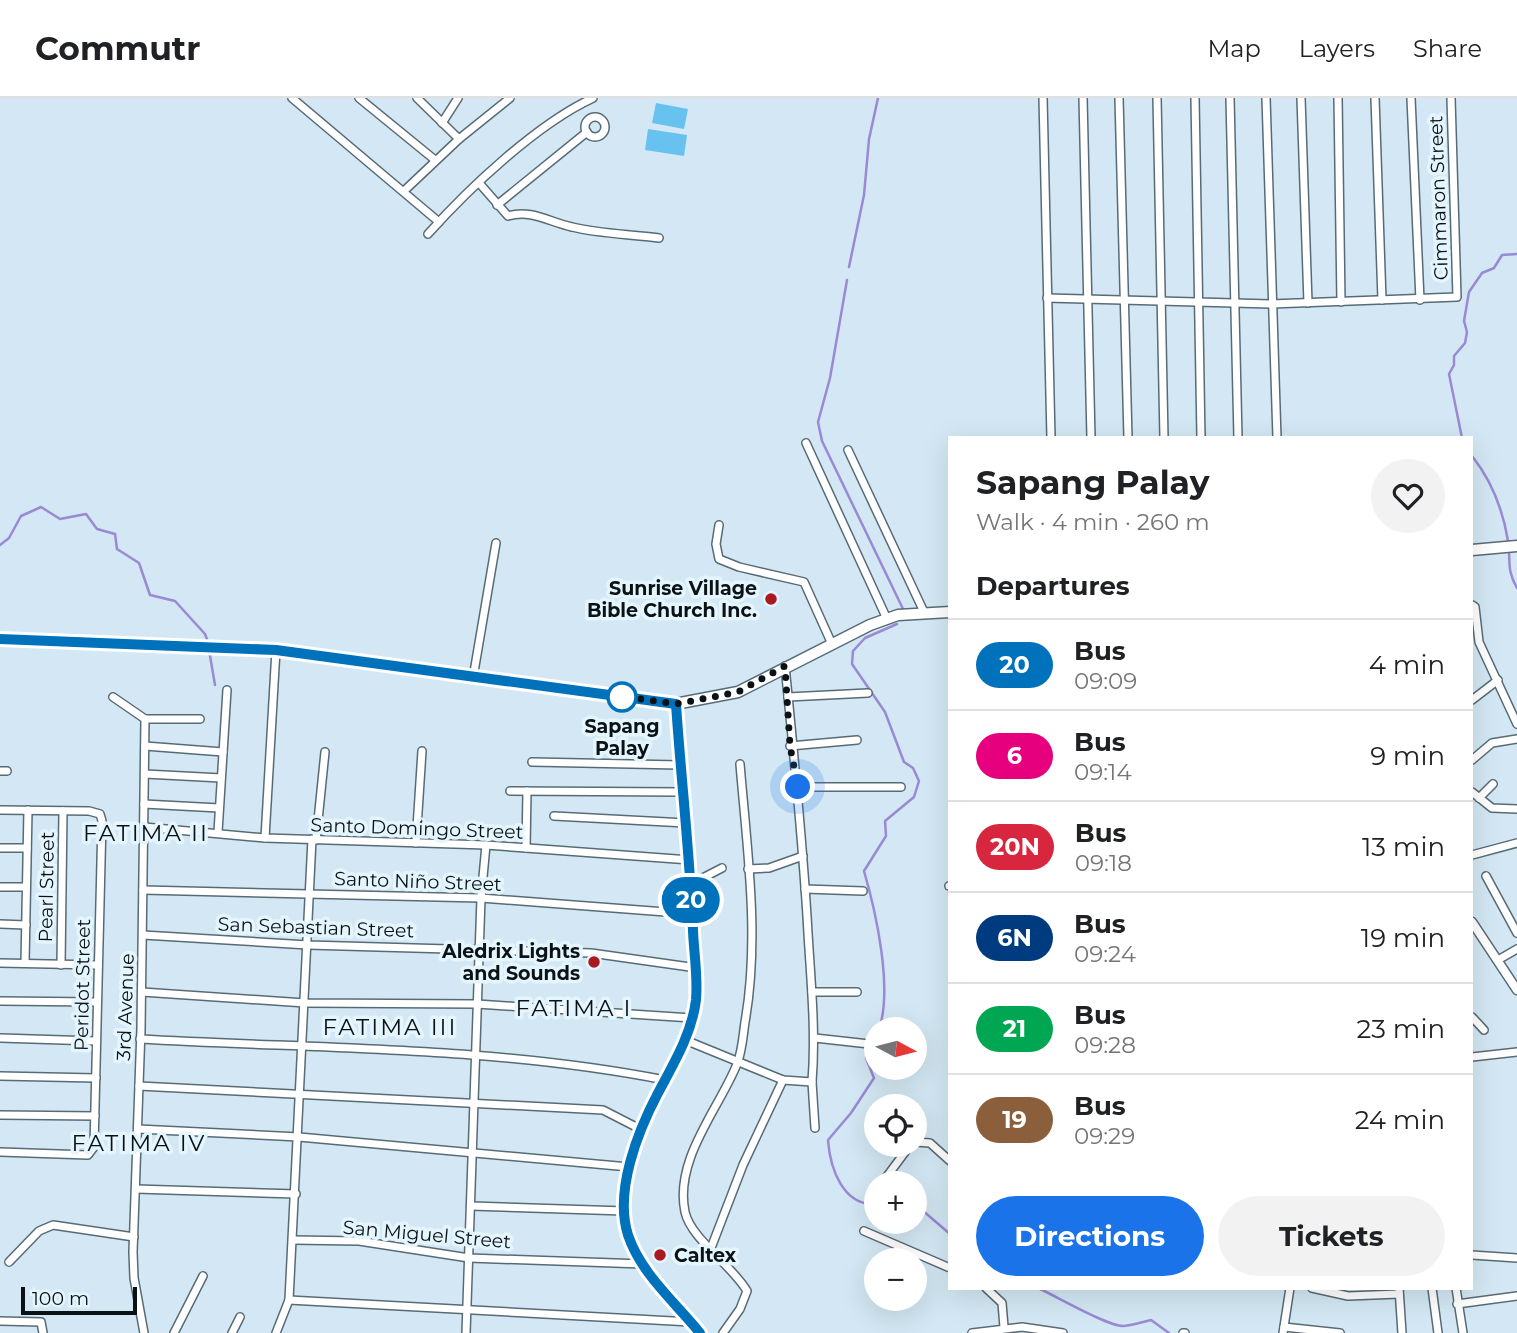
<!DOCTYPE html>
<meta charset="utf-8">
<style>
:root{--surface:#fff;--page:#f2f2f2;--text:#202124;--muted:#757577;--line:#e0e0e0;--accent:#1a73e8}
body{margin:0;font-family:Montserrat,sans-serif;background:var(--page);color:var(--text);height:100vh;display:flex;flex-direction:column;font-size:26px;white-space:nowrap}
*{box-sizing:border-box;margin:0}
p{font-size:23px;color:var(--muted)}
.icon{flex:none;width:38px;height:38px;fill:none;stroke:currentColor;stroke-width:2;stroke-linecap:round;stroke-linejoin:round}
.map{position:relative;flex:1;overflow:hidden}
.details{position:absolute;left:948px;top:338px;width:525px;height:854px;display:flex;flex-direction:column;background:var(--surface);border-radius:0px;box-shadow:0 7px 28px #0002}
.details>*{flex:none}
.badge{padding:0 14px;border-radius:23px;font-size:24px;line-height:46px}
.needle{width:46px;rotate:97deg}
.controls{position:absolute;left:864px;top:919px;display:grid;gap:14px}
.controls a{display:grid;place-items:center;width:63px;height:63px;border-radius:50%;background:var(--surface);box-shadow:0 7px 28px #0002;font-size:35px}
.scale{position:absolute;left:21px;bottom:18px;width:116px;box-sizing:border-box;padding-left:7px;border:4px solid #0b1216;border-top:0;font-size:19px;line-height:24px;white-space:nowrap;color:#0b1216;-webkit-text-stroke:5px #e4f5fe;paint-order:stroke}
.you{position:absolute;width:35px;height:35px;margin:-18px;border:5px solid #fff;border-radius:50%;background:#1a73e8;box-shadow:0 0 0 10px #1a73e833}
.map>.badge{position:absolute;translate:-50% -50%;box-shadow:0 0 0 4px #fff}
h2{padding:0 28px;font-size:26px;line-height:63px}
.round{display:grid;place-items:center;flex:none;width:74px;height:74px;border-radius:37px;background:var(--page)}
.headline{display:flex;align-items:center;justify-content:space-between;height:119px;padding:0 28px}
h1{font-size:33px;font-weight:700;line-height:52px}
.cta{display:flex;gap:14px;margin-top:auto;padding:14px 28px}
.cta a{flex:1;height:80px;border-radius:42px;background:var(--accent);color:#fff;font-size:28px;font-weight:700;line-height:80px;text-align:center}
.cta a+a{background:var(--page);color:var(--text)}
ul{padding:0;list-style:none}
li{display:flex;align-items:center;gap:21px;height:91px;padding:0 28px;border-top:2px solid var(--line)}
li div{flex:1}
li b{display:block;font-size:26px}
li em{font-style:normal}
li .badge{min-width:77px;font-weight:700;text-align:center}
header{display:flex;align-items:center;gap:42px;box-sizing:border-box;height:98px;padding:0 35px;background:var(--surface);border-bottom:2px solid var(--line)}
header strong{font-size:33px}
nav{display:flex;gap:38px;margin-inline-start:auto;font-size:24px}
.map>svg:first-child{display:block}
</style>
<header>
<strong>Commutr</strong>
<nav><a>Map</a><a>Layers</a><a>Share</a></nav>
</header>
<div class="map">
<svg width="1517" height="1235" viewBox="0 0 1517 1235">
<rect width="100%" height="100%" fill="#d3e8f4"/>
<g fill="#67c2ef">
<path d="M656,5l32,6 -4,20 -32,-6z"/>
<path d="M648,31l39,6 -3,21 -39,-6z"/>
</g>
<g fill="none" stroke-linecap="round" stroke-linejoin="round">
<g stroke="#9a89d3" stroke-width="2.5">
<path d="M849,169l15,-72 5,-56 9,-41"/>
<path d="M847,182l-17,98 -12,44 4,19 82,170"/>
<path d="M1462,340l-13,-64 5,-9v-9l11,-13 2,-11 -3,-11 5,-29 13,-19 12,-5 8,-13 15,-1"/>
<path d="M1472,358c19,24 31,54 36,85 3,19 -2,28 9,47"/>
<path d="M0,447l9,-7 12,-22 20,-9 19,12 26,-5 11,15 18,5 2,15 22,14 11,32 25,6 30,33 3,8"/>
<path d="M209,552l6,35"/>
<path d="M879,931c14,-40 -3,-117 -15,-158l22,-35 -1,-15 29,-24 5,-16 -6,-13 -9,-6 -19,-50 -33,-48 1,-13 12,-13 32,-14"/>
<path d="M877,939l-11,21 8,20 -23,35 -23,27c2,28 15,67 49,64"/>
<path d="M915,1106l35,30"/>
<path d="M1038,1190c18,8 71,39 86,38 9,-1 18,-4 27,-6l18,13"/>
</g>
<g stroke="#586b75" stroke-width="10">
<g id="minor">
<path d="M292,0l147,124"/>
<path d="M359,0l76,62"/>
<path d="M417,0l42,41"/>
<path d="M1043,0l8,340"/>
<path d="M1083,0l8,340"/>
<path d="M1119,0l9,340"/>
<path d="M1157,0l7,340"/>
<path d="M1195,0l6,340"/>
<path d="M1230,0l8,340"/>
<path d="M1266,0l11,340"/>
<path d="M1301,0l7,205"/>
<path d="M1338,0l3,204"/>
<path d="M1375,0l7,202"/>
<path d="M1411,0l9,202"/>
<circle cx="595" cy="29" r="10"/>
<path d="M442,25l16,-25"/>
<path d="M480,86l28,32c23,-7 41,6 64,11 28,7 59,7 87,11"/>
<path d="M405,92l54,-51 51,-41"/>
<path d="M497,107l90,-73"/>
<path d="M428,136c41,-46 109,-110 165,-136"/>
<path d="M1047,200l224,6 186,-7 -6,-199"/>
<path d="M806,345l81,176"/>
<path d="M848,352l76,162"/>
<path d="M719,427l-3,19 3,15 20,8 65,15 27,60"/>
<path d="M1472,507l3,2 4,35 38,82"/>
<path d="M473,580l23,-135"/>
<path d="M113,599l32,22 -4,310 -8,223 1,26 10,55"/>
<path d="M788,599l80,-4"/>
<path d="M1472,602l26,-20"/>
<path d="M145,621h55"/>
<path d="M145,648l78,6"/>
<path d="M790,648l67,-6"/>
<path d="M1472,662l20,-17 25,-4"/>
<path d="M532,664l148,3"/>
<path d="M0,673h7"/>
<path d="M145,676l76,4"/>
<path d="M798,689h103"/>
<path d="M510,693l172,1"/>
<path d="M1472,694l20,16 25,1"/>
<path d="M1479,700l14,-14"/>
<path d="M144,706l75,4"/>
<path d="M0,712l89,1 11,3 2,7 -8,326 -6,8 -88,-3"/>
<path d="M554,718l132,7"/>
<path d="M144,729l121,11 221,7 204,15"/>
<path d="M218,734l9,-142"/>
<path d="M265,740l11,-188"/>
<path d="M316,742l9,-88"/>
<path d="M416,745l6,-92"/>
<path d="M0,750h27"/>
<path d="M526,750l1,-57"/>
<path d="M1472,757l45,-12"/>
<path d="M748,771l21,-1 34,-12"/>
<path d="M1486,778l31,57"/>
<path d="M691,786l31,-16"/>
<path d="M949,788h1"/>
<path d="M0,789h26"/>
<path d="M805,791l58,2"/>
<path d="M143,792l338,8 211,16"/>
<path d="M0,826l26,1"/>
<path d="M143,837l165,10 283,8 106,15"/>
<path d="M1498,862l19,-11"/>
<path d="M0,865l98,2"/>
<path d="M25,865l3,-153"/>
<path d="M61,867l2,-154"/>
<path d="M142,894l163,11 172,1 215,14"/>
<path d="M812,894h45"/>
<path d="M0,903l97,1"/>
<path d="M1472,919l12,13"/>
<path d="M0,940l95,3"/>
<path d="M815,940l54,6"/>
<path d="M140,941c175,10 352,7 525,41"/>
<path d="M685,942l98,40 29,2c4,-50 -1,-99 -4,-149 -5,-90 -14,-178 -23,-267"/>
<path d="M1472,959l45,-5"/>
<path d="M0,978l96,2"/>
<path d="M812,984l3,46"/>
<path d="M139,988l464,24 39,20"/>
<path d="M0,1017l95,1"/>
<path d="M138,1031l161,8 330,30"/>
<path d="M915,1044l15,1 20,18"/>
<path d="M882,1085l29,-39"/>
<path d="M136,1091l160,5"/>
<path d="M874,1096l3,-4"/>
<path d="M471,1108l154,5"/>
<path d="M864,1133l86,37"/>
<path d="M293,1142l66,1 110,17 174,6"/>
<path d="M711,1150l32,-83 40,-85"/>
<path d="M1472,1157l45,3"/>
<path d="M9,1164l30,-31 14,-6 81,12"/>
<path d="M986,1190l16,15 2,24"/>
<path d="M1312,1190l36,8 51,-2"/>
<path d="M1399,1190l3,45"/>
<path d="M1432,1190l6,45"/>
<path d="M1456,1190l7,45"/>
<path d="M289,1202l402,22"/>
<path d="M1457,1206l60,-8"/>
<path d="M0,1223l41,1 2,11"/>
<path d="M1284,1229l56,6"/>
<path d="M174,1235l29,-57"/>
<path d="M232,1235l8,-16"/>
<path d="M276,1235l13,-33 23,-461"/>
<path d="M466,1235l15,-435 5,-53"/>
<path d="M723,1235l17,-24 7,-18c-15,-26 -56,-52 -62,-79 -11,-53 34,-103 52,-148 5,-12 6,-28 8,-42 15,-85 2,-173 -5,-258"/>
<path d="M972,1235l50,-6 41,6"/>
<path d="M1183,1235h2"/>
<path d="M1283,1235l7,-45"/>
</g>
</g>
<g stroke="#586b75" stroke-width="11">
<path id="tertiary" d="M1472,824l45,68"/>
</g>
<g stroke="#586b75" stroke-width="13">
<g id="secondary">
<path d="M1472,452l45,-4"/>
<path d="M0,541l276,11 399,54 63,-12 132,-67 28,-10 52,-3"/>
<path d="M675,606c6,74 15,147 18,222 1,25 5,49 2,74 -3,33 -21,63 -37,93 -20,38 -44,98 -30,142 12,39 48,68 72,98"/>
</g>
</g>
<use href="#minor" stroke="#fff" stroke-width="7"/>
<use href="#tertiary" stroke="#fff" stroke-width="8"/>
<use href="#secondary" stroke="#fff" stroke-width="10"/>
</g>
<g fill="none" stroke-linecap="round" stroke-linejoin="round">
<g stroke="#fff" stroke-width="16">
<path id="line" d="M0,541l276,11 400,54c5,75 14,151 17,227 1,23 5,45 3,69 -4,33 -22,63 -38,93 -20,38 -44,98 -30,142 13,39 48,68 72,98"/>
</g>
<use href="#line" stroke="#0072bc" stroke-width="10"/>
<path stroke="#0b1216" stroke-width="7" stroke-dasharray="0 12.6" d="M622,599l-3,-1 57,8 62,-12 47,-26 5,80 8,41"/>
</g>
<g fill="#ab181e" stroke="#e4f5fe" stroke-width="2.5">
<circle cx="771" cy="501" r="7"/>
<circle cx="594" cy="864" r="7"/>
<circle cx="660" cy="1157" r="7"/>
</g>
<circle fill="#fff" stroke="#0072bc" stroke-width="3.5" cx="622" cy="599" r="14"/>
<g text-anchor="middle" stroke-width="7" stroke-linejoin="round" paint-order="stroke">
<g font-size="19" fill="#0b1216" stroke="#e4f5fe">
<text transform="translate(1438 100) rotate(-92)" y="7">Cimmaron Street</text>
<text transform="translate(417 730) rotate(2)" y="7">Santo Domingo Street</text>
<text transform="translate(418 783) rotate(2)" y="7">Santo Niño Street</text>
<text transform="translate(46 789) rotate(-89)" y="7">Pearl Street</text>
<text transform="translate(316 829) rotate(2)" y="7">San Sebastian Street</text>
<text transform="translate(82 887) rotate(-89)" y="7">Peridot Street</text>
<text transform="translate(125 909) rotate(-88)" y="7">3rd Avenue</text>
<text transform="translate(427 1136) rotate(5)" y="7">San Miguel Street</text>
</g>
<g font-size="19" font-weight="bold" fill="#0b1216" stroke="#e4f5fe" text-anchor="end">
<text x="757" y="497">Sunrise Village<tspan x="757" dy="22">Bible Church Inc.</tspan></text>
<text x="580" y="860">Aledrix Lights<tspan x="580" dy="22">and Sounds</tspan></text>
<text x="674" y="1164" text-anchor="start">Caltex</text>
</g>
<g font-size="19" font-weight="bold" fill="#0b1216" stroke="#e4f5fe">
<text x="622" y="635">Sapang<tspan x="622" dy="22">Palay</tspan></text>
</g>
<g font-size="23" letter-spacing="2" fill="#0b1216" stroke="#e4f5fe">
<text x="146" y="743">FATIMA II</text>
<text x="574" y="918">FATIMA I</text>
<text x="390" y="937">FATIMA III</text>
<text x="139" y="1053">FATIMA IV</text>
</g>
</g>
</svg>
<div class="controls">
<a><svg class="needle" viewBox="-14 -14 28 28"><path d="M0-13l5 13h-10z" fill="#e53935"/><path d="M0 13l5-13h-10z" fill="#757577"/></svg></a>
<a><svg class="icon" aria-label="locate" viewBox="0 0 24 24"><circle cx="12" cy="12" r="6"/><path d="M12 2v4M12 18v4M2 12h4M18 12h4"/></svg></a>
<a>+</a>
<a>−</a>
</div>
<div class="scale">100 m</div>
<div class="you" style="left:798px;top:689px"></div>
<b class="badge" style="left:691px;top:802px;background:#0072bc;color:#fff">20</b>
<section class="details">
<div class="headline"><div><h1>Sapang Palay</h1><p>Walk · 4 min · 260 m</p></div><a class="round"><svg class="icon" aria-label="heart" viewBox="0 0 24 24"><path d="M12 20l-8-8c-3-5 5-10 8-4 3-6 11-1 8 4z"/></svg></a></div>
<h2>Departures</h2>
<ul>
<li><span class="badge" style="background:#0072bc;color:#fff">20</span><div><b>Bus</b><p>09:09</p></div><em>4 min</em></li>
<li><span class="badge" style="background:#e6007e;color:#fff">6</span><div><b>Bus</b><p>09:14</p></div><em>9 min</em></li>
<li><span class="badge" style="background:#d7263d;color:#fff">20N</span><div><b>Bus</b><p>09:18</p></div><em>13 min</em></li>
<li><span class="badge" style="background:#003b80;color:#fff">6N</span><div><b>Bus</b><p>09:24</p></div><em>19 min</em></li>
<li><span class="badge" style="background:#00a651;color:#fff">21</span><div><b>Bus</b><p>09:28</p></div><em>23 min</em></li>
<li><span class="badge" style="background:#8b5e3c;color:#fff">19</span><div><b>Bus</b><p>09:29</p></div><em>24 min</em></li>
</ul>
<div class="cta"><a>Directions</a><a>Tickets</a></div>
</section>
</div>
